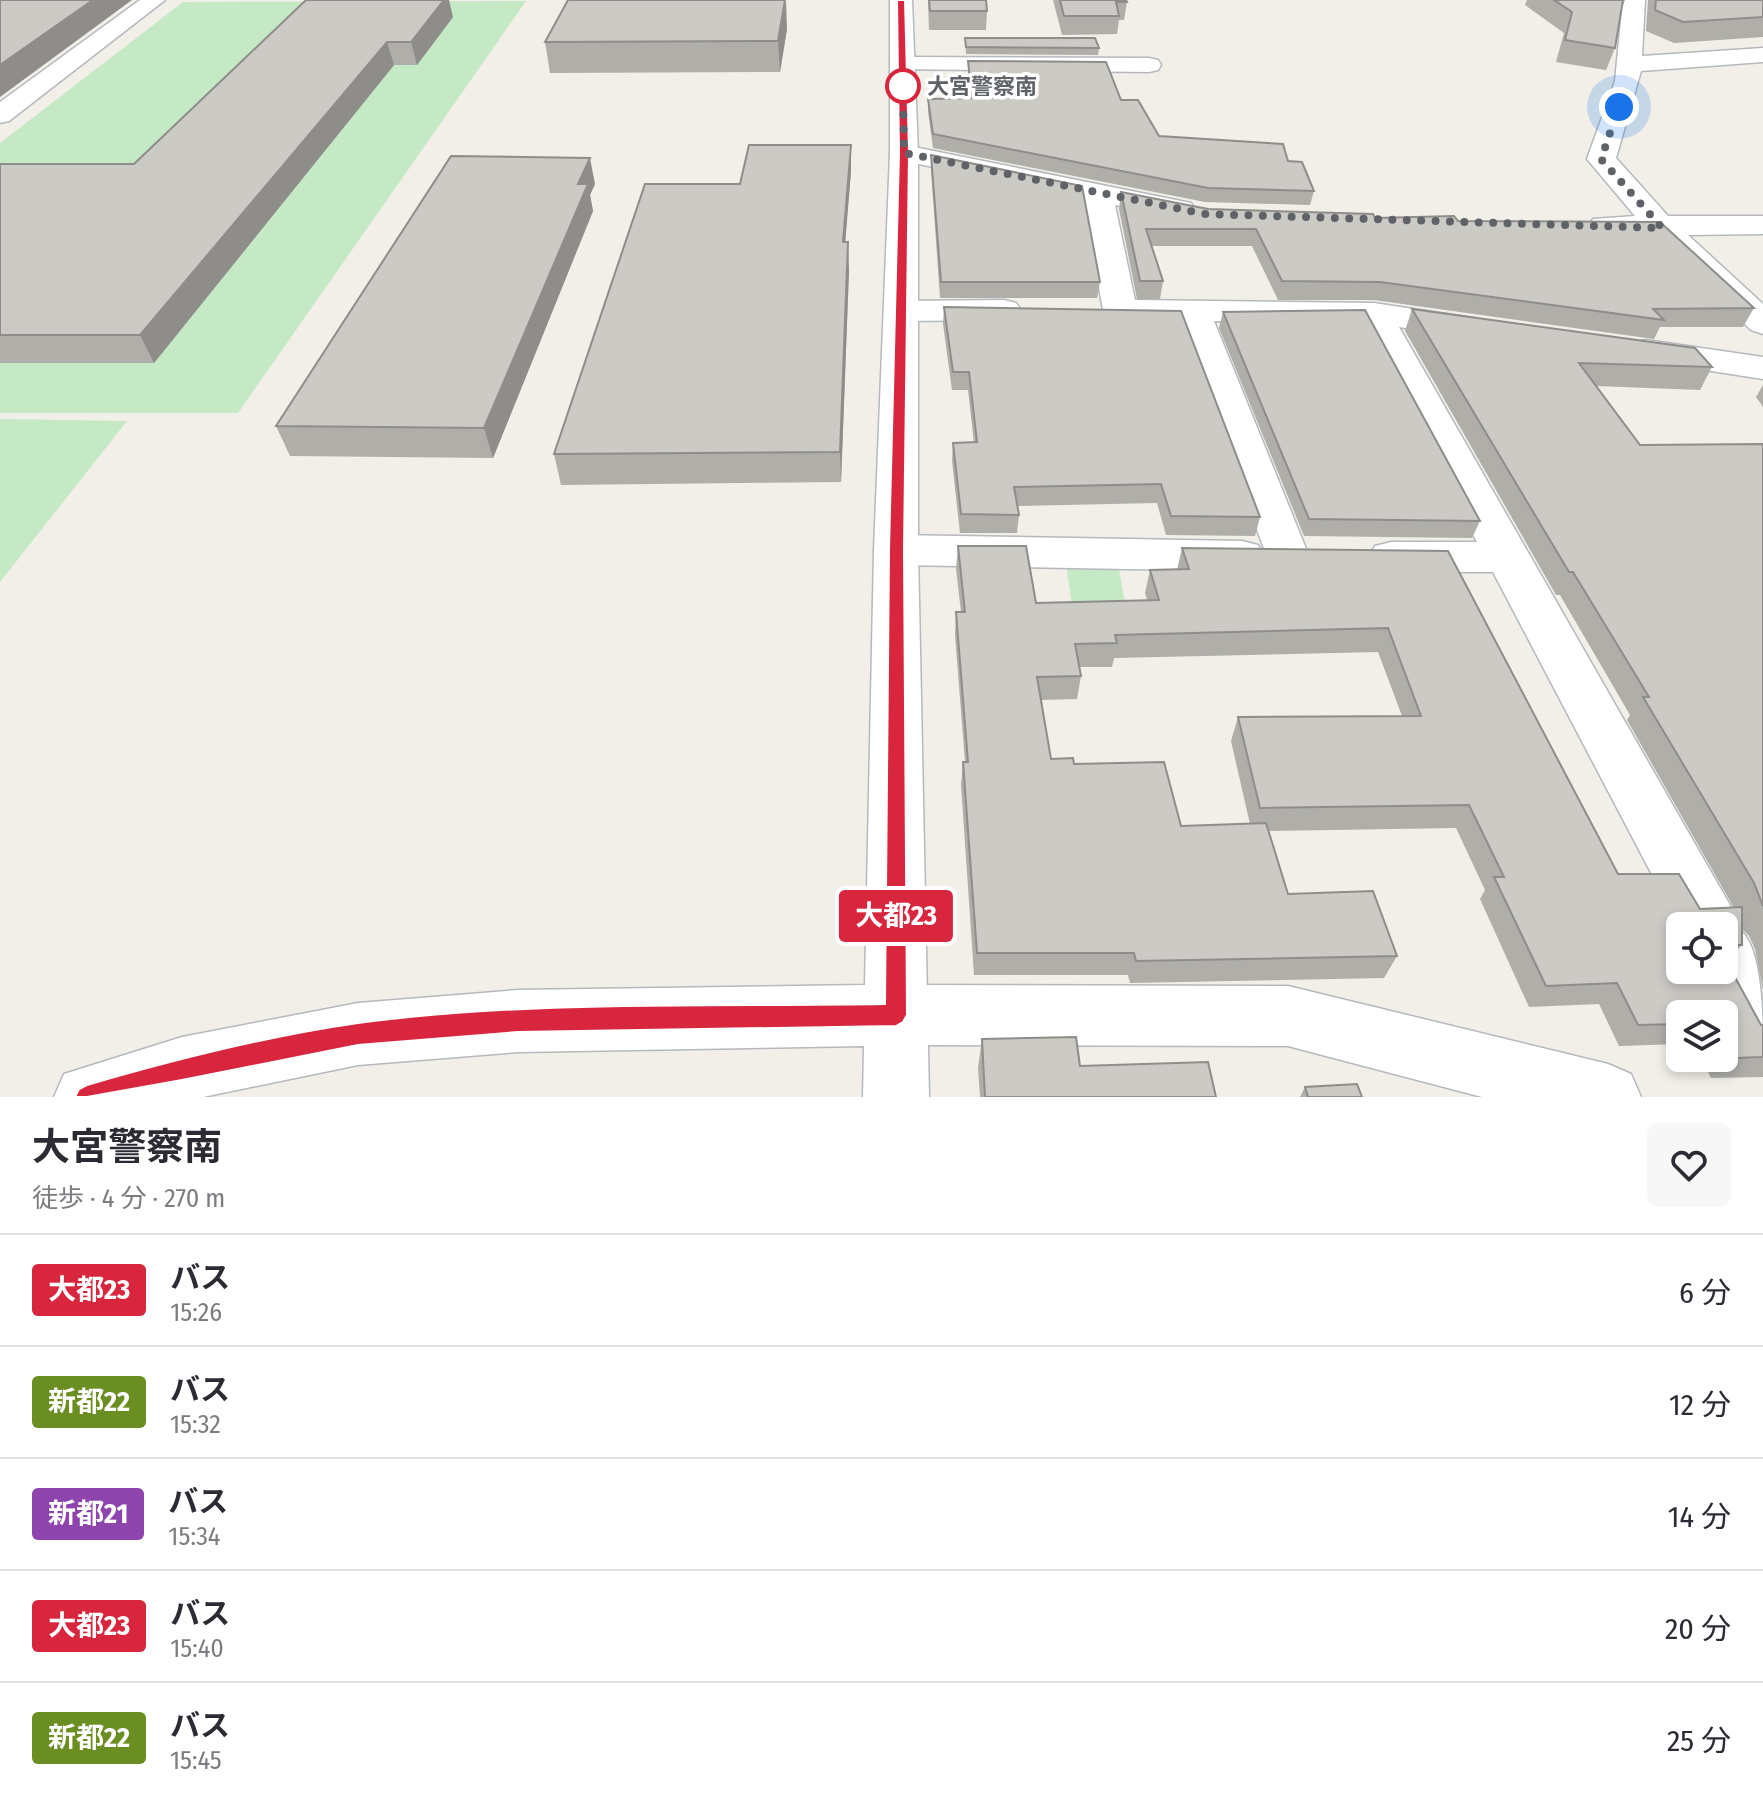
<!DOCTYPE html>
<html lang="ja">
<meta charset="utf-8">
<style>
:root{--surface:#fff;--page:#f7f7f7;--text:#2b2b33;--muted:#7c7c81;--line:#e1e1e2}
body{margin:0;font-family:"Fira Sans Condensed","Noto Sans JP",sans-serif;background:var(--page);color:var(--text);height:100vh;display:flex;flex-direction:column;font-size:30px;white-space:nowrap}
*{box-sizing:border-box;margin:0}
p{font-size:26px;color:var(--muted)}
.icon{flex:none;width:44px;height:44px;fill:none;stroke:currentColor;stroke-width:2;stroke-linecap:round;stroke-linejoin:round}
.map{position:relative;height:1097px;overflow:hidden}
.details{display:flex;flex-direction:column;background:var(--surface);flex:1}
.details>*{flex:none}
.badge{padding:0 16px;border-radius:6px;font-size:28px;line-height:52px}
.tools{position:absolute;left:1666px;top:912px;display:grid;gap:16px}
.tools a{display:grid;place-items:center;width:72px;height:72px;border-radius:12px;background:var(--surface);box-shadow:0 4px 12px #0003;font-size:40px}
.you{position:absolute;width:40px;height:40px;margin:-20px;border:6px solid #fff;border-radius:50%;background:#1a73e8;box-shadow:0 0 0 12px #1a73e833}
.map>.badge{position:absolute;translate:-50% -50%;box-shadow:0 0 0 4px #fff}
.round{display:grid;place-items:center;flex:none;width:84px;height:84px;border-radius:12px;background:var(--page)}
.summary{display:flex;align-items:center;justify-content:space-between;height:136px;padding:0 32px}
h1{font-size:38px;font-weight:700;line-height:60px}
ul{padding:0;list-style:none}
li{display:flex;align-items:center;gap:24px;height:112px;padding:0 32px;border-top:2px solid var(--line)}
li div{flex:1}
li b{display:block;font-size:30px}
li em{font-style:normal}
li .badge{min-width:88px;font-weight:700;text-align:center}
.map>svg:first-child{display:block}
</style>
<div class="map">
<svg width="1763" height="1097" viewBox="0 0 1763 1097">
<rect width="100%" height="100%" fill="#f1efe8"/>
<g fill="#c5e8c5">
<path d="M526,1l-288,412h-238v-270l183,-141z"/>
<path d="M0,419l127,2 -127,161z"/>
<path d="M1066,563l52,1 10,56 -54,-1z"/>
</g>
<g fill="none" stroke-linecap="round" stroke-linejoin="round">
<g stroke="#b5b8bc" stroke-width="3">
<g id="minor">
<path d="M140,0h25l-156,121 -9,2v-21z"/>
<path d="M1623,0h22l-3,56 121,-8v14l-122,9 -25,87 52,58h95v18l-75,1 75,69v30l-12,-4 -100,-95 -58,-2 -5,-7 5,-7 42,-3 -48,-57 28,-78z"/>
<path d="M902,57l247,1 9,2 3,5 -3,5 -9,2 -256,-3 -3,-5 3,-5z"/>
<path d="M904,145l287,58 4,6 -4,6 -11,3 -65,-13 20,95 239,3 105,16 6,7 -6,7 -12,4 -68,-10 332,580 9,19 -2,3c25,14 25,92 25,124l-22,-9 -39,-74h22v-44l-44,2 -187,-356h-102l-16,-4 -6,-11 6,-11 16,-4h86l-115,-219 -148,-2 95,235 -6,11 -16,4 -16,-4 -93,-246 -70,-4 -5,-7 -20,-112 -189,-39 -4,-6 4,-6z"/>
<path d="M1004,300l12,3 5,7 -5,7 -12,3 -102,1 -12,-3 -5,-7 5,-7 12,-3z"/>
<path d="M1646,340l117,17v22l-130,-20 -5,-8 5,-8z"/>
<path d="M896,535l346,6 16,4 6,11 -6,11 -16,4 -346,-6 -16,-4 -6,-11 6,-11z"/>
<path d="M896,985l392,1 320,78 23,10 10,23h-159l-194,-51 -392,-1 -22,-9 -9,-21 9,-21z"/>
</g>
</g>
<g stroke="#b5b8bc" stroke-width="3">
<path id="tertiary" d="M890,0h22l6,153v397l11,547h-66l1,-51 -346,6 -160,13 -155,32h-149l10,-23 118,-37 176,-34 160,-13 347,-5 9,-435 16,-397z"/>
</g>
<use href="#minor" fill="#fff" fill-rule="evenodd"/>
<use href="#tertiary" fill="#fff" fill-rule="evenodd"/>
</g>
<g fill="#afaea9" fill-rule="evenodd">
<path d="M306,0l147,17 -36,48h-23l-240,298h-154v-199h134z"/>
<path d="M928,0h58l1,11 -1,19h-57z"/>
<path d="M1053,0h73l1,2 -3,18h-5l-2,14 -55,1z"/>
<path d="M1527,0h98l-4,10 -6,38 -9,22 -50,-8 8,-29 -39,-28z"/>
<path d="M1648,0h115v37l-89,6 -28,-12z"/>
<path d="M787,29l-7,43 -230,1 -5,-31z"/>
<path d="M965,38l134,10 -1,7 -132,-1z"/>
<path d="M968,61l153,39 38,36 129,25 26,30 -4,14 -105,-3 -272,-54 -5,-36v-13l42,-1 -2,-25z"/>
<path d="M931,155l169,127 -3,16h-157l-9,-128z"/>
<path d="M851,171l-6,71 4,28 -8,212 -280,3 -7,-31 186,-270z"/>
<path d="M595,184l-5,11 3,16 -100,247 -203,-2 -14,-30z"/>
<path d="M1121,192l87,17 250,12 296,87 -11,19h-83l-6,12 -280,-39h-96l-26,-54h-100l11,35 -3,18h-23l-18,-90z"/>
<path d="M944,307l316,210 -5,19 -89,-1 -9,-32 -139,3 1,9 -2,18h-57l-8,-72 1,-18h21l-6,-53h-16l-9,-66z"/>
<path d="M1412,309l300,58 -12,23 -104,-4 44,59 123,-1v546l-8,-41 -6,-13 -7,-7v16l-16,16 35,64h2v52l-52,1 -10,-20h23v-44h-44v30l-61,2 -20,-42 -70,3 -49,-108 5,-9 -29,-62 -188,3 20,63 109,62 -13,22 -254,5 -2,-8h-154l-13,-190 2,-23h2l-10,-127 1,-23h5l-5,-43 2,-23 78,57 111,-3 -2,-7 5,-23h27l5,-22 266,3 170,323 82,35 34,-1 -107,-188 3,-5 -70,-120h-4l-151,-264zM1378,652l24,64 -164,1 -7,24 19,83 -69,2 -107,-62 -23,-5 -10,-59 36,-1 4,-23 -2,-9h33l2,-9zM1680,926h44v44z"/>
<path d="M1223,312l257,209 -8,17 -168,-2 -85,-208z"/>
<path d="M1763,385v22l-7,-10z"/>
<path d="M982,1039l98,27 136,31h-236l-2,-29z"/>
<path d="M1305,1087l57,10h-62z"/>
</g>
<g fill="#8f8d8a">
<path d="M93,0h39l-132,97v-32z"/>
<path d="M444,0h5l4,17 -36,48 -6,-23z"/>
<path d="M786,0l1,29 -7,43 -2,-31z"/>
<path d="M387,42l7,23 -240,298 -14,-28z"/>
<path d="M851,145v26l-8,99v-28z"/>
<path d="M590,158l5,26 -5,11 3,16 -100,247 -9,-30 94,-244z"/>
<path d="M848,242l1,28 -8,212 -1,-30z"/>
</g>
<g fill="#cccac5" stroke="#8f8d8a" stroke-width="2">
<path d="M0,0h93l-93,65z"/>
<path d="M306,0h138l-33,42h-24l-247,293h-140v-171h134z"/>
<path d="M568,0h217l-7,41 -233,1z"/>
<path d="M929,0h57l1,11h-57z"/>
<path d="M1060,0h66l1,2h-11l3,14h-55z"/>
<path d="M1554,0h69l-8,48 -50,-8 7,-28z"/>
<path d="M1656,0h107v17l-80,5 -28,-12z"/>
<path d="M965,38h130l4,10 -133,-1z"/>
<path d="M968,61l138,1 15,38h17l21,36 124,8 5,17 14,1 12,29 -106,-3 -275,-54 -5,-35 44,-1z"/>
<path d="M749,145h102l-8,97h5l-8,210 -286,2 91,-270h95z"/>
<path d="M931,155l151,31 18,96h-159z"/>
<path d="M451,156l139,2 -12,26h10l-104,244 -208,-2z"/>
<path d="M1121,192l87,17 165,5 2,4 79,-2 4,5 202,1 94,86 -101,1 11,11 -284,-38 -98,-1 -26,-52h-110l17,52h-23z"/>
<path d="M944,307l237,4 79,206 -89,-1 -10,-32 -147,3 5,28 -58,-1 -8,-71 24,-1 -8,-70h-16z"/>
<path d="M1412,309l283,39 17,19 -133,-4 61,82 123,-1v462l-9,-23 -111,-186h6l-76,-125h-4z"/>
<path d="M1365,310l115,211 -171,-2 -86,-207z"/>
<path d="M958,546h68l10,57 123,-3 -9,-30 39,-1 -7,-21 266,3 170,323h61l21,35 42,-2v38h-18v-19h-44v44h44v-13l37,68h2v32l-29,1 -10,-18v-26h-44v10l-42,1 -21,-42 -71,3 -52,-109h10l-35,-72 -209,3 -22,-91 183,-1 -33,-88 -273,7 2,8 -42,1 6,32 -44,1 14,82 22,-1 1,6 90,-2 17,64 85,-3 22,71 85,-3 24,65 -261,5 -2,-8h-157l-14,-191h5l-12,-150h9z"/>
<path d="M1076,1037l4,29 128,-4 8,35h-231l-3,-58z"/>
<path d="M1357,1084l5,13h-54l-3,-10z"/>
</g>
<path fill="#d7263d" stroke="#fff" stroke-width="2" d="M897,0h8l4,153 -5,397 3,465 -4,7 -7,4 -378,6 -160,13 -176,35 -95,17h-12l4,-8 8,-4c89,-26 180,-49 271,-62 170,-23 355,-16 527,-19l4,-454 10,-397z"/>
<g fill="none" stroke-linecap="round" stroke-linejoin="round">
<path stroke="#5f6368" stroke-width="8" stroke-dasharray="0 14.4" d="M903,86l1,67 301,61 457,14 -61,-69 18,-52"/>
</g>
<circle fill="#fff" stroke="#d7263d" stroke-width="4" cx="903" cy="86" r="16"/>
<g text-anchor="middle" stroke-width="7" stroke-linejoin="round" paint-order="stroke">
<g font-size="22" font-weight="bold" fill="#5f6368" stroke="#fff" text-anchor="start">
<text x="927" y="94">大宮警察南</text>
</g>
</g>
</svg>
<div class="tools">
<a><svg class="icon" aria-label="locate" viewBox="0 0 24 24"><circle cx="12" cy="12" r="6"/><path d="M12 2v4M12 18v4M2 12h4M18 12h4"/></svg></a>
<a><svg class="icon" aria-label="layers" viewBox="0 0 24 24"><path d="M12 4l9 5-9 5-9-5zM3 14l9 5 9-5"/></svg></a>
</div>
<div class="you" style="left:1619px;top:107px"></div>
<b class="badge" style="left:896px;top:916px;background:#d7263d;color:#fff">大都23</b>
</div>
<section class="details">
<div class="summary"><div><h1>大宮警察南</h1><p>徒歩 · 4 分 · 270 m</p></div><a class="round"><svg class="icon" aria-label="heart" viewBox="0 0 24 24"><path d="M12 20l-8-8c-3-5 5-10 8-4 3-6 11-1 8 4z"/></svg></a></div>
<ul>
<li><span class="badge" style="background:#d7263d;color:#fff">大都23</span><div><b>バス</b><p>15:26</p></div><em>6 分</em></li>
<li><span class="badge" style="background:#6b8e23;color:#fff">新都22</span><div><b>バス</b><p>15:32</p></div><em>12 分</em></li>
<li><span class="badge" style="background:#8e44ad;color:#fff">新都21</span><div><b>バス</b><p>15:34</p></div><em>14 分</em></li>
<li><span class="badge" style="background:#d7263d;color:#fff">大都23</span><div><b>バス</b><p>15:40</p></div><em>20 分</em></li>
<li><span class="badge" style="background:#6b8e23;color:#fff">新都22</span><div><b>バス</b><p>15:45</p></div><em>25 分</em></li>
</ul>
</section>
